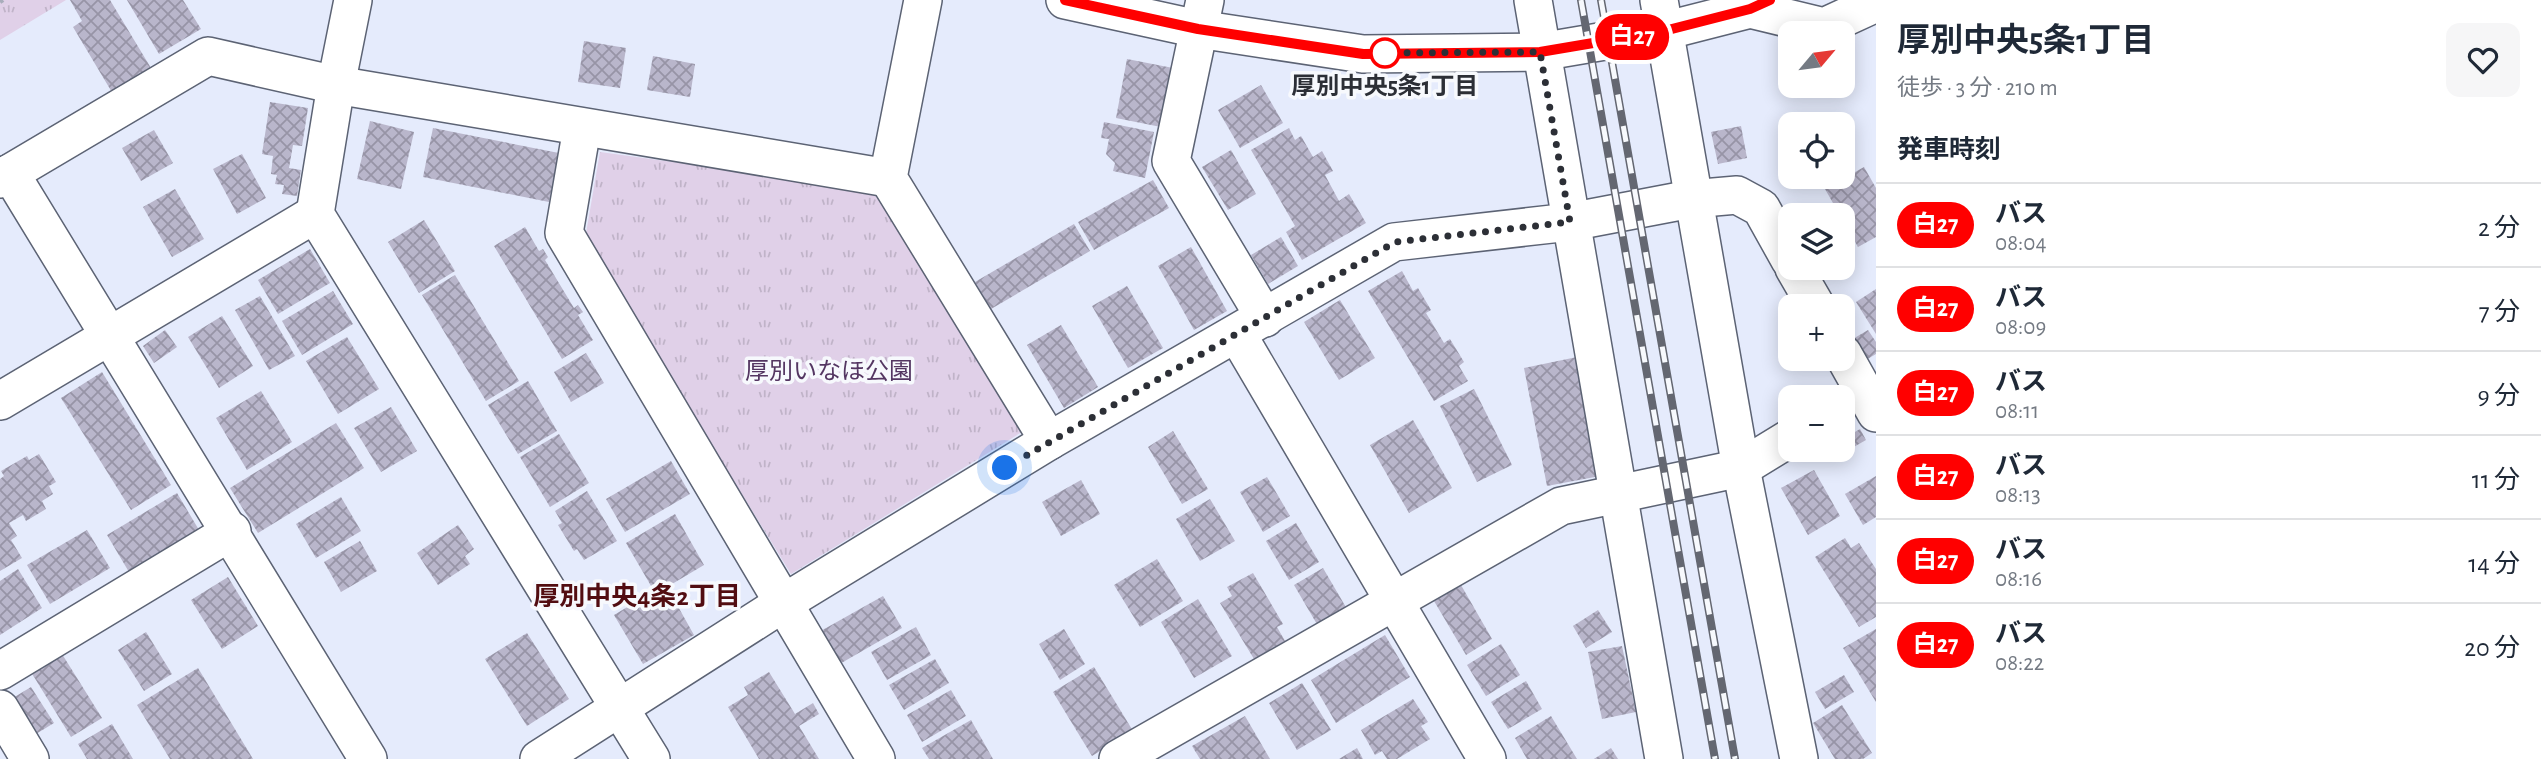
<!DOCTYPE html>
<html lang="ja">
<meta charset="utf-8">
<style>
:root{--surface:#fff;--page:#f6f6f7;--text:#1f2937;--muted:#747a83;--line:#e0e1e3}
body{margin:0;font-family:"Alegreya Sans","Noto Sans JP",sans-serif;background:var(--page);color:var(--text);height:100vh;display:flex;flex-direction:column;font-size:26px;white-space:nowrap}
*{box-sizing:border-box;margin:0}
p{font-size:23px;color:var(--muted)}
.icon{flex:none;width:38px;height:38px;fill:none;stroke:currentColor;stroke-width:2;stroke-linecap:round;stroke-linejoin:round}
.map{position:relative;flex:1;overflow:hidden}
.side{display:flex;flex-direction:column;background:var(--surface);width:665px}
.side>*{flex:none}
.badge{padding:0 14px;border-radius:23px;font-size:24px;line-height:46px}
.needle{width:46px;rotate:61deg}
.buttons{position:absolute;left:1778px;top:21px;display:grid;gap:14px}
.buttons a{display:grid;place-items:center;width:77px;height:77px;border-radius:14px;background:var(--surface);box-shadow:0 4px 18px #0003;font-size:35px}
.you{position:absolute;width:35px;height:35px;margin:-18px;border:5px solid #fff;border-radius:50%;background:#1a73e8;box-shadow:0 0 0 10px #1a73e833}
.map>.badge{position:absolute;translate:-50% -50%;box-shadow:0 0 0 4px #fff}
h2{padding:0 21px;font-size:26px;line-height:63px}
.round{display:grid;place-items:center;flex:none;width:74px;height:74px;border-radius:14px;background:var(--page)}
.headline{display:flex;align-items:center;justify-content:space-between;height:119px;padding:0 21px}
h1{font-size:33px;font-weight:700;line-height:52px}
ul{padding:0;list-style:none}
li{display:flex;align-items:center;gap:21px;height:84px;padding:0 21px;border-top:2px solid var(--line)}
li div{flex:1}
li b{display:block;font-size:26px}
li em{font-style:normal}
li .badge{min-width:77px;font-weight:700;text-align:center}
main{display:flex;flex:1;min-height:0}
.map>svg:first-child{display:block}
</style>
<main>
<div class="map">
<svg width="1876" height="759" viewBox="0 0 1876 759">
<defs>
<pattern id="grass-tufts" width="24" height="20" patternUnits="userSpaceOnUse" patternTransform="scale(1.75)"><rect width="24" height="20" fill="#e0d0e8"/><path d="M3 7l-1-3M5 7V3M7 7l1-3M15 17l-1-3M17 17v-4M19 17l1-3" fill="none" stroke="#c0b3c8"/></pattern>
<pattern id="building-cross-hatch" width="8" height="8" patternUnits="userSpaceOnUse" patternTransform="scale(1.75)"><rect width="8" height="8" fill="#b9b6cb"/><path d="M0 0l8 8M0 8l8-8" fill="none" stroke="#9794a6"/></pattern>
</defs>
<rect width="100%" height="100%" fill="#e5ebfc"/>
<g fill="url(#grass-tufts)">
<path d="M0,0h66l-66,40z"/>
<path d="M600,152l278,38 152,237 -239,147 -206,-335z"/>
</g>
<g fill="url(#building-cross-hatch)">
<path d="M70,0h40l47,78 -44,16 -40,-67 9,-6z"/>
<path d="M127,0h56l18,29 -42,25z"/>
<path d="M584,41l42,7 -6,40 -42,-6z"/>
<path d="M653,56l42,8 -5,33 -43,-7z"/>
<path d="M1127,59l46,9 -12,59 -45,-9z"/>
<path d="M1261,85l22,38 -43,25 -22,-38z"/>
<path d="M270,102l38,6 -6,38 -9,-1 -4,23 12,2 -4,26 -15,-2 2,-9 -9,-1 2,-9 -6,-1 2,-18 -11,-2z"/>
<path d="M370,121l44,11 -13,57 -44,-10z"/>
<path d="M1104,122l50,10 -9,46 -32,-7 2,-8 -9,-9 3,-15 -8,-1z"/>
<path d="M1741,126l6,32 -29,6 -7,-32z"/>
<path d="M433,128l126,25 -10,49 -126,-25z"/>
<path d="M1289,128l6,12 6,-4 12,21 9,-6 11,20 -8,4 14,26 10,-7 17,29 -64,37 -16,-28 9,-6 -44,-76z"/>
<path d="M154,130l19,33 -32,18 -19,-33z"/>
<path d="M1231,150l25,44 -28,16 -26,-43z"/>
<path d="M242,154l24,44 -29,16 -24,-45z"/>
<path d="M1864,167l12,21v49l-18,10 -33,-58z"/>
<path d="M1153,180l16,28 -75,42 -16,-28z"/>
<path d="M175,189l29,50 -32,18 -29,-50z"/>
<path d="M424,220l31,51 -36,22 -31,-51z"/>
<path d="M1074,224l16,27 -99,58 -16,-27z"/>
<path d="M525,227l14,24 4,-2 5,8 -3,3 29,48 4,-3 5,7 -5,3 15,25 -31,19 -68,-113z"/>
<path d="M1281,237l17,29 -30,18 -17,-29z"/>
<path d="M1191,247l36,64 -33,19 -36,-64z"/>
<path d="M310,249l20,34 -52,31 -20,-34z"/>
<path d="M1402,271l11,20 5,-3 13,22 -5,3 18,30 6,-4 14,23 -5,4 9,15 -34,20 -66,-110z"/>
<path d="M455,275l64,106 -33,20 -64,-106z"/>
<path d="M1127,286l36,62 -35,20 -36,-62z"/>
<path d="M1876,289v45l-20,-32z"/>
<path d="M333,291l20,33 -51,31 -20,-34z"/>
<path d="M260,296l35,60 -26,14 -34,-60z"/>
<path d="M1340,300l35,58 -36,22 -35,-58z"/>
<path d="M222,316l31,50 -34,22 -31,-51z"/>
<path d="M1061,325l37,62 -34,21 -37,-63z"/>
<path d="M165,330l12,17 -23,16 -11,-17z"/>
<path d="M1868,330l8,12v12l-17,10 -13,-21z"/>
<path d="M347,337l32,52 -41,25 -32,-53z"/>
<path d="M586,353l18,30 -33,19 -17,-30z"/>
<path d="M1577,357l23,119 -53,10 -23,-118z"/>
<path d="M102,372l69,113 -40,25 -70,-112z"/>
<path d="M528,381l29,50 -39,23 -30,-49z"/>
<path d="M1474,389l38,76 -35,17 -37,-76z"/>
<path d="M261,391l31,51 -45,28 -31,-52z"/>
<path d="M391,407l26,44 -36,21 -27,-44z"/>
<path d="M1413,420l39,68 -43,25 -39,-68z"/>
<path d="M336,423l28,45 -106,65 -28,-45z"/>
<path d="M1860,429l6,11 -21,12 -2,-13z"/>
<path d="M1173,431l35,58 -26,15 -34,-57z"/>
<path d="M559,434l30,49 -39,24 -30,-50z"/>
<path d="M39,454l17,28 -7,4 4,8 -11,7 4,8 -20,12 -3,-6 -14,8 8,13 -6,4 11,18 -22,13v-92l4,-3 -3,-5 26,-15 2,4z"/>
<path d="M671,461l19,33 -65,38 -19,-33z"/>
<path d="M1814,470l26,46 -32,19 -27,-47z"/>
<path d="M1876,476v41l-13,8 -18,-31z"/>
<path d="M1267,477l23,39 -27,16 -23,-40z"/>
<path d="M1081,480l19,34 -39,22 -19,-34z"/>
<path d="M587,491l30,50 -33,19 -7,-11 -3,2 -16,-26 4,-2 -7,-12z"/>
<path d="M177,493l22,37 -70,42 -22,-37z"/>
<path d="M341,497l20,34 -45,27 -20,-34z"/>
<path d="M1210,499l25,42 -35,20 -24,-42z"/>
<path d="M675,514l29,51 -37,22 27,48 -51,29 -29,-49 40,-24 -28,-48z"/>
<path d="M1296,523l23,39 -30,18 -23,-39z"/>
<path d="M458,525l16,24 -9,7 5,8 -32,21 -21,-32z"/>
<path d="M87,530l23,38 -60,36 -23,-39z"/>
<path d="M1845,538l6,10 8,-5 17,26v48l-17,10 -44,-70z"/>
<path d="M360,541l17,30 -36,21 -17,-30z"/>
<path d="M1157,559l26,42 -43,26 -26,-42z"/>
<path d="M1323,568l24,41 -29,17 -24,-41z"/>
<path d="M18,569l24,39 -42,27v-54z"/>
<path d="M1253,573l30,51 -6,3 8,14 -31,18 -34,-56 12,-7 -5,-9z"/>
<path d="M228,577l30,49 -36,23 -31,-49z"/>
<path d="M1461,585l31,54 -26,16 -32,-54z"/>
<path d="M883,596l19,32 -64,37 -19,-33z"/>
<path d="M1198,599l34,57 -38,22 -33,-56z"/>
<path d="M1598,610l14,22 -26,16 -13,-22z"/>
<path d="M916,627l15,28 -44,25 -16,-28z"/>
<path d="M1064,629l21,35 -25,16 -21,-36z"/>
<path d="M1876,629v73l-33,-54z"/>
<path d="M146,632l26,42 -28,17 -26,-41z"/>
<path d="M527,633l42,66 -42,27 -42,-67z"/>
<path d="M1385,635l25,42 -74,46 -25,-43z"/>
<path d="M1501,644l19,31 -34,21 -19,-31z"/>
<path d="M1622,646l14,66 -34,7 -14,-67z"/>
<path d="M62,654l40,64 -31,19 -40,-65z"/>
<path d="M935,659l14,24 -45,27 -15,-25z"/>
<path d="M1094,667l39,64 -41,25 -39,-64z"/>
<path d="M198,668l55,91h-83l-33,-54z"/>
<path d="M769,672l26,42 18,-11 6,11 -20,12 20,33h-60l-31,-52 20,-12 -4,-8z"/>
<path d="M1844,675l10,17 -29,17 -10,-17z"/>
<path d="M1526,681l16,28 -34,20 -17,-27z"/>
<path d="M1302,683l29,47 -34,20 -28,-47z"/>
<path d="M31,687l23,36 -23,14 -23,-36z"/>
<path d="M951,690l15,26 -44,26 -15,-27z"/>
<path d="M1413,699l15,23 -7,4 9,13 -33,20h-10l-5,-8 -7,4 -14,-25z"/>
<path d="M1842,705l30,48 -9,6h-28l-22,-36z"/>
<path d="M1245,716l25,43h-70l-8,-13z"/>
<path d="M1551,716l26,43h-50l-12,-21z"/>
<path d="M971,720l22,39h-64l-7,-11z"/>
<path d="M112,724l21,35h-46l-9,-15z"/>
<path d="M1357,748l6,11h-24z"/>
<path d="M1611,748l7,11h-24z"/>
</g>
<g fill="none" stroke-linecap="round" stroke-linejoin="round">
<g stroke="#5c6374" stroke-width="40">
<g id="minor">
<path d="M353,0l-17,85 -21,129 336,545"/>
<path d="M923,0l-35,178 161,263"/>
<path d="M1065,0l133,29 165,25 177,-2 124,-21 86,-22 20,-9"/>
<path d="M1205,0l-34,161 94,157"/>
<path d="M1533,0l131,759"/>
<path d="M1659,0l82,468 58,291"/>
<path d="M1755,2l-5,7 74,18 52,-24"/>
<path d="M582,128l-18,105 312,526"/>
<path d="M10,173l358,586"/>
<path d="M0,179l208,-123 128,29 552,93"/>
<path d="M1794,268l22,38"/>
<path d="M1237,334l250,425"/>
<path d="M1843,354l33,59"/>
<path d="M0,401l315,-187"/>
<path d="M0,671l232,-140"/>
<path d="M0,709l30,50"/>
<path d="M539,759l246,-157 264,-161 345,-199 176,-20 121,-23 46,-4 24,13 29,52"/>
<path d="M1118,759l443,-253 180,-38 49,-30"/>
</g>
</g>
<path stroke="#a8adbb" stroke-width="4.5" stroke-dasharray="7 3.5" stroke-linecap="butt" d="M0,2l3,-2"/>
<use href="#minor" stroke="#fff" stroke-width="37"/>
<g stroke="#646771" stroke-width="8">
<g id="rail">
<path d="M1581,0l134,759"/>
<path d="M1601,0l134,759"/>
</g>
</g>
<use href="#rail" stroke="#f7f9fd" stroke-width="5" stroke-dasharray="16" stroke-linecap="butt"/>
</g>
<g fill="none" stroke-linecap="round" stroke-linejoin="round">
<g stroke="#fff" stroke-width="16">
<path id="line" d="M1065,0l133,29 165,25 177,-2 124,-21 86,-22 20,-9"/>
</g>
<use href="#line" stroke="#f00" stroke-width="10"/>
<path stroke="#2c2f36" stroke-width="7" stroke-dasharray="0 12.6" d="M1005,468l390,-226 175,-20 -30,-170 -155,1"/>
</g>
<circle fill="#fff" stroke="#f00" stroke-width="3.5" cx="1385" cy="53" r="14"/>
<g text-anchor="middle" stroke-width="7" stroke-linejoin="round" paint-order="stroke">
<g font-size="24" font-weight="bold" fill="#2c2f36" stroke="#f7f9fd">
<text x="1385" y="94">厚別中央5条1丁目</text>
</g>
<g font-size="24" fill="#543662" stroke="#f7f9fd">
<text x="829" y="379">厚別いなほ公園</text>
</g>
<g font-size="26" font-weight="bold" fill="#520d11" stroke="#f7f9fd">
<text x="637" y="605">厚別中央4条2丁目</text>
</g>
</g>
</svg>
<div class="buttons">
<a><svg class="needle" viewBox="-14 -14 28 28"><path d="M0-13l5 13h-10z" fill="#e53935"/><path d="M0 13l5-13h-10z" fill="#747a83"/></svg></a>
<a><svg class="icon" aria-label="locate" viewBox="0 0 24 24"><circle cx="12" cy="12" r="6"/><path d="M12 2v4M12 18v4M2 12h4M18 12h4"/></svg></a>
<a><svg class="icon" aria-label="layers" viewBox="0 0 24 24"><path d="M12 4l9 5-9 5-9-5zM3 14l9 5 9-5"/></svg></a>
<a>+</a>
<a>−</a>
</div>
<div class="you" style="left:1005px;top:468px"></div>
<b class="badge" style="left:1632px;top:37px;background:#f00;color:#fff">白27</b>
</div>
<section class="side">
<div class="headline"><div><h1>厚別中央5条1丁目</h1><p>徒歩 · 3 分 · 210 m</p></div><a class="round"><svg class="icon" aria-label="heart" viewBox="0 0 24 24"><path d="M12 20l-8-8c-3-5 5-10 8-4 3-6 11-1 8 4z"/></svg></a></div>
<h2>発車時刻</h2>
<ul>
<li><span class="badge" style="background:#f00;color:#fff">白27</span><div><b>バス</b><p>08:04</p></div><em>2 分</em></li>
<li><span class="badge" style="background:#f00;color:#fff">白27</span><div><b>バス</b><p>08:09</p></div><em>7 分</em></li>
<li><span class="badge" style="background:#f00;color:#fff">白27</span><div><b>バス</b><p>08:11</p></div><em>9 分</em></li>
<li><span class="badge" style="background:#f00;color:#fff">白27</span><div><b>バス</b><p>08:13</p></div><em>11 分</em></li>
<li><span class="badge" style="background:#f00;color:#fff">白27</span><div><b>バス</b><p>08:16</p></div><em>14 分</em></li>
<li><span class="badge" style="background:#f00;color:#fff">白27</span><div><b>バス</b><p>08:22</p></div><em>20 分</em></li>
</ul>
</section>
</main>
